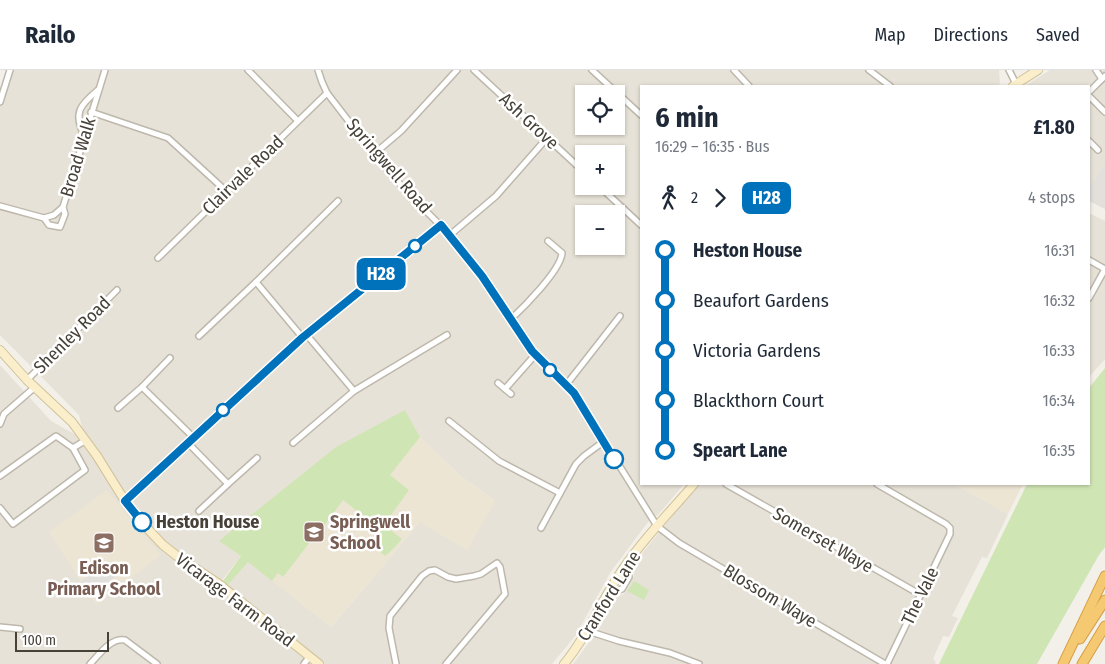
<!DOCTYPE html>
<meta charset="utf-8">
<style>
:root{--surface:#fff;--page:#f2f2f3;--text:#1f2937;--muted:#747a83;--line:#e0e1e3}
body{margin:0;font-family:"Fira Sans Condensed",sans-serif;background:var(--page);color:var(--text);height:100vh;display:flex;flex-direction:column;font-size:19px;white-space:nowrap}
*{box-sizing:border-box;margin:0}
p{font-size:16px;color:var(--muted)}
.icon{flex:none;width:28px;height:28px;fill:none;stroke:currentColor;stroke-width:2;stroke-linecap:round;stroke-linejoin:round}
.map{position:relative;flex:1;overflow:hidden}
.panel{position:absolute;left:640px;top:15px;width:450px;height:400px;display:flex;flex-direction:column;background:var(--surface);border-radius:0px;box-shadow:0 1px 4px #0004}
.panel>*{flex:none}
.badge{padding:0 10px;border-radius:8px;font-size:18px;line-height:32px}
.fabs{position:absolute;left:575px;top:15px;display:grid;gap:10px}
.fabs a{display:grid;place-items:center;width:50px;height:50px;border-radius:0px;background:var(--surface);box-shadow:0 1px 4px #0004;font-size:25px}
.scale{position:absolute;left:15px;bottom:12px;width:94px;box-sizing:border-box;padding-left:5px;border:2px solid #474138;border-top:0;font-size:14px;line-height:18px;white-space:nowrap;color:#474138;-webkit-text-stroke:4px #fff;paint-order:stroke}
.map>.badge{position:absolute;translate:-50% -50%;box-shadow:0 0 0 2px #fff}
.legs{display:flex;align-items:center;gap:8px;height:55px;padding:0 15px;font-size:16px}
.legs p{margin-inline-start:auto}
.summary{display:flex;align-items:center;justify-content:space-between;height:85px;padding:0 15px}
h1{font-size:28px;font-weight:700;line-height:38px}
ul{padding:0 15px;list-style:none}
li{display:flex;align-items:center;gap:18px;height:50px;font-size:19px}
li i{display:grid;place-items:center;width:8px;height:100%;margin:0 6px;background:currentColor}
li i::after{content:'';width:12px;height:12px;margin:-6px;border:4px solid;border-radius:50%;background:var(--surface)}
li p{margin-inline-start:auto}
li:first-child i{background:linear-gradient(#0000 50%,currentColor 0)}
li:last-child i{background:linear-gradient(currentColor 50%,#0000 0)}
header{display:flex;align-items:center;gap:30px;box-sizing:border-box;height:70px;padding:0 25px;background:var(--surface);border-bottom:1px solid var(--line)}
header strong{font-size:24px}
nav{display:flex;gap:28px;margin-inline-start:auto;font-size:18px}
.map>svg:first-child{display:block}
</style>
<header>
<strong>Railo</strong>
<nav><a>Map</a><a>Directions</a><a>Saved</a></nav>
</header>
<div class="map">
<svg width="1105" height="594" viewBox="0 0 1105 594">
<rect width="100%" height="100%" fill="#f3f0e9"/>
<g fill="#e7e2d7" fill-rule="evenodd">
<path d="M12,0h987l1,14 -5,2h-354v398h43l-26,31 -10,7 -38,51 -34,62 -24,29h-552v-299l51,56 34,19 -6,-25 -79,-80v-229zM584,24h32v32h-32zM584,84h32v32h-32zM584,144h32v32h-32zM405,340l15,27 38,37 37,27 -75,21 -89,105 -83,-66 -23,28 -6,-5 22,-28 -15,-12z"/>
<path d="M1050,0h55v93l-16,24v-101h-64z"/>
<path d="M1089,143l16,8v138l-16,18z"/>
<path d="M698,414h257l53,30 -21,44 -5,-1 -30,59 6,2 -9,19 -6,-1 -10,23 3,3 -1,2h-362l17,-23 21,-44 13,-3 10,-18 -2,-10z"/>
</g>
<path fill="#e3dfda" d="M1105,93v46l-16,-8v-14z"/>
<g fill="#ece5d4">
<path d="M405,340l15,27 38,37 37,27 -28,49 -47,-28 -89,105 -83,-65 -20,23 -5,-4 18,-24 -16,-12 20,-25z"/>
<path d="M955,414h68l-15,30z"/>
<path d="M107,420l54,65 -65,50 -47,-73z"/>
</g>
<g fill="#d0e5b4">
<path d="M1105,298v179l-6,8 -62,109h-98l88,-180h62v-96z"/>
<path d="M405,340l15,27 -30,38 19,15 -25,35 18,14 -9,10 -8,7 -6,-5 4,-5 -10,-7 6,-7 -7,-6 2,-2 -31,-24 -22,30 -2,-2 -6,7 1,2 -31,40 -5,-4 -6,8 -24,-19 -20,23 -5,-4 18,-25 -22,-15 117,-94z"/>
<path d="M634,511l15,9 -5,10 -17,-9z"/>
</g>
<path fill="#e2e0dd" d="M112,491l10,14 -2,2 -2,-2 -20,14 -6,-8 -8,5 -3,-5z"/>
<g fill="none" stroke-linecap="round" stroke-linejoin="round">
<g stroke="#beb8ac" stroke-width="8">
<g id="street">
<path d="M248,0l50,51"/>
<path d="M318,0l4,12 5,11 47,61 32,37 44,44 32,41 50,75 42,42 83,133 22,17 206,121"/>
<path d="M474,0l110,102"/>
<path d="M592,0l49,45"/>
<path d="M734,0l15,16"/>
<path d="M869,0l21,16"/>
<path d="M1009,0l7,14"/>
<path d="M1096,0l6,9"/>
<path d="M1089,22l16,-16"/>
<path d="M1089,26l16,16"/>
<path d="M0,32l10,-32"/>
<path d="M91,42l77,26 58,53"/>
<path d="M84,65c-11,-22 -4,-30 14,-45"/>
<path d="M1089,71l9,9"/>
<path d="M374,84l27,-23 56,-61"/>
<path d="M599,116l42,39"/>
<path d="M0,136l44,12 10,-3 9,-8 42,-137"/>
<path d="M44,148l5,7 11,2 5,-13 -2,-7"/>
<path d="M450,165l46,-39 51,-58"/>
<path d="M158,188l169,-165"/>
<path d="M1089,190l16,9"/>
<path d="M1089,228l16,-29"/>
<path d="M510,250c13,-12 51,-50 52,-67l-14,-12"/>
<path d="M306,264l48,57 93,-56"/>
<path d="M199,266l57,-54"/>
<path d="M302,267l-46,-55 82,-81"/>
<path d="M27,310l90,-90"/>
<path d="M498,313l13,11"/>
<path d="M566,315l54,-69"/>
<path d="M142,317l28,-29"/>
<path d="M505,319l30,-34"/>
<path d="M118,338l24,-21 51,50"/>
<path d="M449,351l50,40 61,32"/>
<path d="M0,354l4,-10 31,-27"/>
<path d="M187,372l41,42 29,-26"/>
<path d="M293,373l61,-52"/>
<path d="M73,378l13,-8"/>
<path d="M0,406l56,-40 17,12 12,22 -72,54 -13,-16"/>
<path d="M726,414l195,111"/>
<path d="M877,414l69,40 4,4v6l-63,130"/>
<path d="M125,431l177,-164 139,-112"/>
<path d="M199,441l29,-27"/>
<path d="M541,458l35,-64 8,-8 19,-14"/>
<path d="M609,521h6l7,-2 7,-12 -1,-5 -4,-5"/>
<path d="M0,557l20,2"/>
<path d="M588,561l31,10 51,12 29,11"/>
<path d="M90,594c9,-9 21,-27 35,-24l32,24"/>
<path d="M304,594l6,-8"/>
<path d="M396,594l-7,-36 1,-12 32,-40 7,-5 6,-1 13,7 8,2 18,-3 7,-2 16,-11 3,4 5,27 -59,70"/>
</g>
</g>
<g stroke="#d0c29b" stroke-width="10">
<g id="secondary">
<path d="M1013,16l25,-16"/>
<path d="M0,280l27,30 45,42 25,34 28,45 20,25 18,19 14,11 42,28 100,80"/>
<path d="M564,594c25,-30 38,-66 61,-98 20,-29 46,-55 69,-82"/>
</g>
</g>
<g stroke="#d49d42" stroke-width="11">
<g id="highway">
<path d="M1080,569l25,-39"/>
<path d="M1063,594l42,-88"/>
<path d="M1082,594l23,-38"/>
</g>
</g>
<use href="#street" stroke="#fff" stroke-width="5"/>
<use href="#secondary" stroke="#fbefcb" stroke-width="8"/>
<use href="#highway" stroke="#f5c872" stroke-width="9"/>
</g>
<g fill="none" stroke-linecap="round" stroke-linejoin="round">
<g stroke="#fff" stroke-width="11">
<path id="line-1" d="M142,452l-17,-21 177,-163 139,-113 41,51 50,75 42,42 40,66"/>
</g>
<use href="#line-1" stroke="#0072bc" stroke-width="8"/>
</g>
<defs>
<g id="school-square" transform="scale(1.125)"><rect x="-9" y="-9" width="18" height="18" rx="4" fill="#8d6e63" stroke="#fff"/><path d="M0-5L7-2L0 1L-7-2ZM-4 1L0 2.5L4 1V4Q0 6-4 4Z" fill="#fff"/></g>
</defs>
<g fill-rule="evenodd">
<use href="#school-square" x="314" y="462"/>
<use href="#school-square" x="104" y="473"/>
</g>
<g fill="#fff" stroke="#0072bc" stroke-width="2.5">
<circle cx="415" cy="176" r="6"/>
<circle cx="550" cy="300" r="6"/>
<circle cx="223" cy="340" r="6"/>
<circle cx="614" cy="389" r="9"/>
<circle cx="142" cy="452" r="9"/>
</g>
<g text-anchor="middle" stroke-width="5" stroke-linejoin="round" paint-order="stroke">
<g font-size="18" fill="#474138" stroke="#fff">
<text transform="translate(529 51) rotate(43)" y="6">Ash Grove</text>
<text transform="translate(78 87) rotate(-73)" y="6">Broad Walk</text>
<text transform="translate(389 96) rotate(49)" y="6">Springwell Road</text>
<text transform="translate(243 105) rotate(-44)" y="6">Clairvale Road</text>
<text transform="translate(72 265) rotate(-45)" y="6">Shenley Road</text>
<text transform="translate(823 470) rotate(30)" y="6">Somerset Waye</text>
<text transform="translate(609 526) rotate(-58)" y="6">Cranford Lane</text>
<text transform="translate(770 526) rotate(31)" y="6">Blossom Waye</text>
<text transform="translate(920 526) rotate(-64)" y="6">The Vale</text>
<text transform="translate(235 530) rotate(37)" y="6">Vicarage Farm Road</text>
</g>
<g font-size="18" font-weight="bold" fill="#474138" stroke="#fff" text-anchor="start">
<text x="156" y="458">Heston House</text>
</g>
<g font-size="18" font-weight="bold" fill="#785e54" stroke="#fff" text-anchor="start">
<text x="330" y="458">Springwell<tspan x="330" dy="21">School</tspan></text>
<text x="104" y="504" text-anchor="middle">Edison<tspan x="104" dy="21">Primary School</tspan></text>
</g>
</g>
</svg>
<div class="fabs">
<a><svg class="icon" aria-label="locate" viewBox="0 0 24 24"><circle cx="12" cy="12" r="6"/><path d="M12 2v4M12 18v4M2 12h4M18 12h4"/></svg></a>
<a>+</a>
<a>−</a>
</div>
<div class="scale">100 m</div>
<b class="badge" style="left:381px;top:204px;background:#0072bc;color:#fff">H28</b>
<section class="panel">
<div class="summary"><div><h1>6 min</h1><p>16:29 – 16:35 · Bus</p></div><b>£1.80</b></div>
<div class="legs"><svg class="icon" aria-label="walk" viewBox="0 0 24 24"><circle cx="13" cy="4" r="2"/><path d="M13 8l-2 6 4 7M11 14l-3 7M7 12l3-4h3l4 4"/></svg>2<svg class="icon" aria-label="forward" viewBox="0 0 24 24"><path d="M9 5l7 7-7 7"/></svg><b class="badge" style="background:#0072bc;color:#fff">H28</b><p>4 stops</p></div>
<ul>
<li><i style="color:#0072bc"></i><b>Heston House</b><p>16:31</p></li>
<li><i style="color:#0072bc"></i><span>Beaufort Gardens</span><p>16:32</p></li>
<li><i style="color:#0072bc"></i><span>Victoria Gardens</span><p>16:33</p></li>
<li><i style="color:#0072bc"></i><span>Blackthorn Court</span><p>16:34</p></li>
<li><i style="color:#0072bc"></i><b>Speart Lane</b><p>16:35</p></li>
</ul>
</section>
</div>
